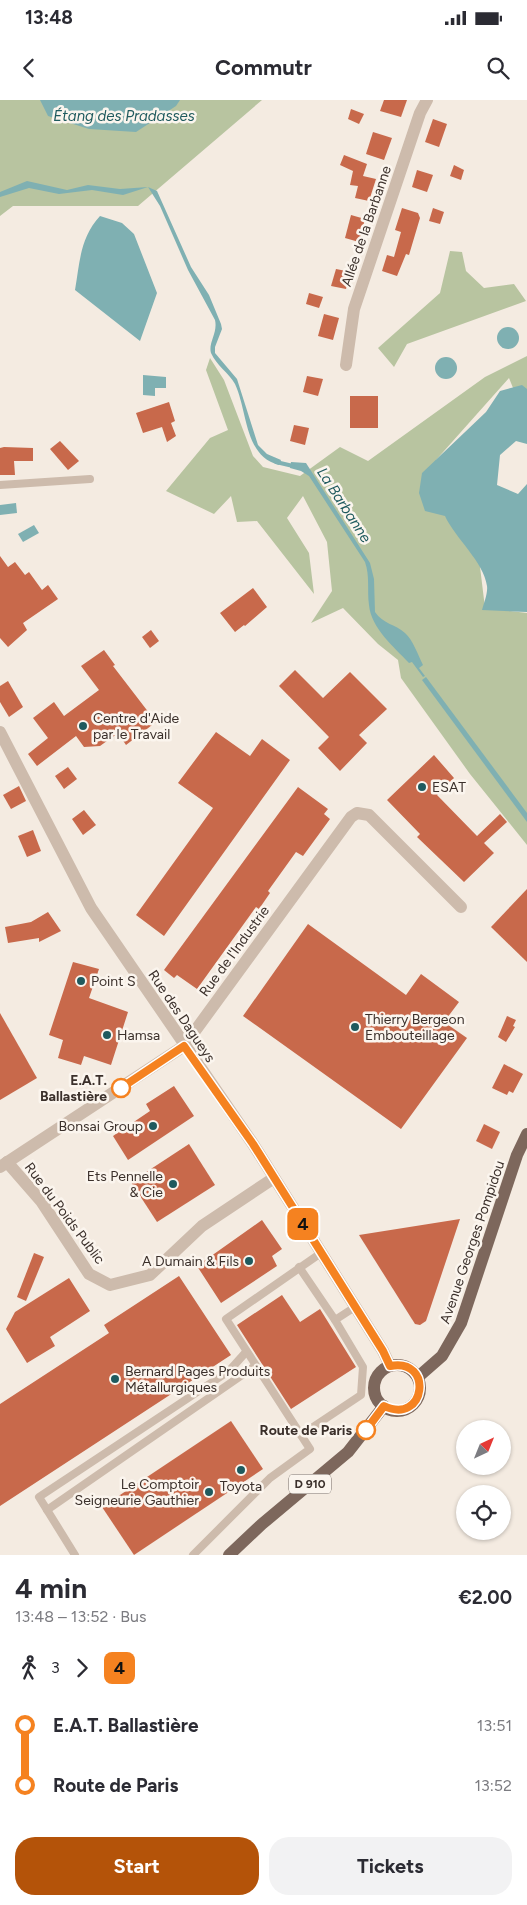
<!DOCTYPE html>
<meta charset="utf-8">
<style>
:root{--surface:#fff;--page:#f2f2f3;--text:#2b2b33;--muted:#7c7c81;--accent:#b45309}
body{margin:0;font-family:Figtree,sans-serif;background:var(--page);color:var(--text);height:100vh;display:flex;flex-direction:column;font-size:19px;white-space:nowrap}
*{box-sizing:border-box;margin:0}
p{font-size:16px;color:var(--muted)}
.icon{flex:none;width:28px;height:28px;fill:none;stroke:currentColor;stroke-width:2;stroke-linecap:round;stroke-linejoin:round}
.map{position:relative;height:1455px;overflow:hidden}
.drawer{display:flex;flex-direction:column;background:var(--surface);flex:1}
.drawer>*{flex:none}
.badge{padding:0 10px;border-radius:8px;font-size:18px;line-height:32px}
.needle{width:32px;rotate:43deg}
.fabs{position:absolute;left:456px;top:1320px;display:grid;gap:10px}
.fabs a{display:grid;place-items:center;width:55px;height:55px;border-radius:50%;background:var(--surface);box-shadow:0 1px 4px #0004;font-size:25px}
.map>.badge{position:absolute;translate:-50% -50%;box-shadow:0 0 0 2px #fff}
.legs{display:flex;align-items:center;gap:8px;height:55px;padding:0 15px;font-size:16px}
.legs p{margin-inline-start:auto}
.overview{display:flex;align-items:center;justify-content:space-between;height:85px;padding:0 15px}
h1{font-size:28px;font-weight:700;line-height:38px}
.cta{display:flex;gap:10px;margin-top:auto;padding:10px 15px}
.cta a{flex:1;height:58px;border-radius:20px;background:var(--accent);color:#fff;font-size:20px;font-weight:700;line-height:58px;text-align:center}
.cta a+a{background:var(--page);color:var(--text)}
ul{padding:0 15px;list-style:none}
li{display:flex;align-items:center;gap:18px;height:60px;font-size:19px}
li i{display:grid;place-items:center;width:8px;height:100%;margin:0 6px;background:currentColor}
li i::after{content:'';width:12px;height:12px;margin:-6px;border:4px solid;border-radius:50%;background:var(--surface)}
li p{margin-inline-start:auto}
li:first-child i{background:linear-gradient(#0000 50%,currentColor 0)}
li:last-child i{background:linear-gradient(currentColor 50%,#0000 0)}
.status{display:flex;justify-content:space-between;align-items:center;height:35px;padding:0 25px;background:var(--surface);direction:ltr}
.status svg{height:14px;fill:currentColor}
header{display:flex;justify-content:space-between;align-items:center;height:65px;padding:0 15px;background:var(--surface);font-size:22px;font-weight:700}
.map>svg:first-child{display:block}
</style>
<div class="status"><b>13:48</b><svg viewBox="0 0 49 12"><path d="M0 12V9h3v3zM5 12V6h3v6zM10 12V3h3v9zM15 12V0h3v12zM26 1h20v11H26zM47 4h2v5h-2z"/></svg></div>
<header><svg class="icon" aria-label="back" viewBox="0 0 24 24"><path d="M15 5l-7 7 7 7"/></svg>Commutr<svg class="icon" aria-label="search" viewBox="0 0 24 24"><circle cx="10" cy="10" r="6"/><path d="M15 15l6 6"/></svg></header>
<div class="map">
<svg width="527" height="1455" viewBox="0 0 527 1455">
<rect width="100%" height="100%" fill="#f4ebe1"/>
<g fill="#b8c4a0">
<path d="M0,0h262l-124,106h-125l-13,10z"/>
<path d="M450,151l12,1 4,19 18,17 30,-4 12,17 -119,43 -13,23 -16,-19 62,-55z"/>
<path d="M527,256v55l-5,-1 -13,-32 -73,82 41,82 8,66 42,5v232l-57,-71 -69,-96 -3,-18 -20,-16 -35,-36 -32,15 21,-32 -5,-49 -24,-46 -16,22 22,35 5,41 -57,-73 -20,1 -6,-26 -17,18 -48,-23 44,-53 18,-8 -22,-60 4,-12 14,22 29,76 10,11 37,9 40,-29 28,14 117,-84z"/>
</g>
<g fill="#7fb0b2">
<path d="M40,0h140l-4,6 -40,26 -47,-3 -41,-13z"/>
<path d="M27,81l40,9 21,-5 32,4 28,-2 9,4 34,76 18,28 12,29 1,5 -7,18v6l22,26 21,66 9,9 14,6 -2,5c-35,-9 -31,-53 -44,-81 -6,-11 -19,-19 -24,-31 -3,-10 7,-20 4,-33l-27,-50 -28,-64 -12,-19 -25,8 -31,-5 -33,4 -30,-6 -29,9v-5z"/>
<path d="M100,116l22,7 12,11 23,59 -17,48 -65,-51c5,-29 5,-52 25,-74z"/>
<circle cx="508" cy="238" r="11"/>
<circle cx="446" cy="268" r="11"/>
<path d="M143,275l23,2v11h-11v8l-12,-1z"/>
<path d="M522,285l5,4v55l-11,-3 -16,14 -3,30 21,9 9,-10v128l-45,-2c2,-7 6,-17 5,-24 -3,-24 -32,-48 -42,-70l-20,-5 -6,-18 3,-20 64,-61 14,-21z"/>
<path d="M291,362l15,1 64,100 4,16 1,33c8,12 20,12 30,21 8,7 13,22 18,32l-4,3 6,8 -2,1 -11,-15 -3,1c-15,-16 -38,-35 -40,-58 -2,-15 1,-29 -4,-43l-56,-86 -8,-5 -11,-3z"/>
<path d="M16,403l1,10 -17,2v-10z"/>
<path d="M34,425l5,8 -16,9 -5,-8z"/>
<path d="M426,577l101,136v9l-105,-142z"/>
</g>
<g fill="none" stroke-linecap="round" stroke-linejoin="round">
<path stroke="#7fb0b2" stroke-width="4" d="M276,362l17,4"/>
</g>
<g fill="#c8694b">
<path d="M384,0h23l-6,17 -21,-6z"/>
<path d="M351,9l13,5 -5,10 -11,-5z"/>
<path d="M433,19l14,5 -8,23 -14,-5z"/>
<path d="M373,32l19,6 -8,22 -18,-6z"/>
<path d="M344,55l23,9 -4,12 13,3 -7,22 -14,-3 3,-12 -8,-1 3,-14 -13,-6z"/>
<path d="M454,65l10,5 -3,10 -11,-4z"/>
<path d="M417,70l16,5 -6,17 -15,-5z"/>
<path d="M402,108l16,5 2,5 -11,37 -3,-1 -9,22 -15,-5 5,-16 7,2 7,-25 -6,-2z"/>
<path d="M433,108l11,4 -4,12 -11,-3z"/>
<path d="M351,115l14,4 -6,23 -14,-4z"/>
<path d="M336,169l15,3 -5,17 -15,-3z"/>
<path d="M309,193l14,4 -4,11 -13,-4z"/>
<path d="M324,214l15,4 -6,22 -15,-4z"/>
<path d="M307,276l16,3 -5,17 -15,-4z"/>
<rect x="350" y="296" width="28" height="32"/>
<path d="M169,302l6,19 -4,2 5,13 -9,6 -5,-15 -19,6 -7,-20z"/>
<path d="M294,325l15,3 -4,17 -15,-4z"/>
<path d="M60,341l19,20 -11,9 -18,-21z"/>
<path d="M4,347l29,1v13h-19l1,14h-15v-27z"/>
<path d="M0,456l8,11 7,-5 10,13 4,-3 13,18 6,-5 10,14 -35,24 4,7 -19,17 -8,-9z"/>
<path d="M253,488l14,19 -22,19 -1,-1 -9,7 -15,-19z"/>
<path d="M151,530l8,11 -9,7 -8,-11z"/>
<path d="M104,550l11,15 -2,1 43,56 -30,23 -8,-12 -18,13 -16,1 -8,-11 -39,30 -9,-12 20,-16 -15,-20 21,-16 10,14 35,-26 -18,-24z"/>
<path d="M295,570l28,28 27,-26 37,37 -28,26 8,8 -27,28 -22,-23 11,-11 -50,-51z"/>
<path d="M8,581l15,26 -14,10 -9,-15v-16z"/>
<path d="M216,632l34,24 12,-17 28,21 -126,176 -28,-21 77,-107 -35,-25z"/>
<path d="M434,655l20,23 -17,17 40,41 23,-22 7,8 -23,21 10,10 -30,29 -47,-45 3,-3 -33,-34z"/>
<path d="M68,667l9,12 -13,10 -9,-13z"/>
<path d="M19,686l7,15 -15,8 -8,-14z"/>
<path d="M298,687l30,22 -4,5 6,5 -27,37 -7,-4 -28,39 2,2 -11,16 -3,-2 -59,82 -20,-14 -3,3 -10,-8z"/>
<path d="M84,710l12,15 -13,10 -11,-16z"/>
<path d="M33,730l8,21 -14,6 -9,-21z"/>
<path d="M527,789v73l-36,-35z"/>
<path d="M48,812l13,19 -22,11v-4l-31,5 -3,-16 26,-5z"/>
<path d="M308,824l98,71 15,-21 38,28 -15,20 23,16 -66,91 -158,-113z"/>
<path d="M73,862l26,7 -10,29 39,14 -17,53 -27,-9 -3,9 -23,-7 5,-18 -14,-5z"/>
<path d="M0,913l37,65 -37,22z"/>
<path d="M507,916l9,4 -3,6 2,1 -9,15 -8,-5z"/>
<path d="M504,964l19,10 -10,19 -4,-2 -2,4 -15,-7z"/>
<path d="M174,986l20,30 -66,44 -15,-24 37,-25 -4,-7z"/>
<path d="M484,1024l16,8 -8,17 -16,-8z"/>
<path d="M189,1044l26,41 -58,37 -26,-40z"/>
<path d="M460,1119l-34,102 -6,4 -5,-1 -56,-89z"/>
<path d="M262,1120l20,29 -10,7 5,10 -56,37 -24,-37z"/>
<path d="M34,1153l10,4 -18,44 -9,-4z"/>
<path d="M179,1176l52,79 -231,151v-102l109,-71 -5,-8z"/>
<path d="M69,1178l21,33 -40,26 5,9 -28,17 -21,-34 9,-17z"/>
<path d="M282,1195l18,27 20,-13 36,58 -65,42 -54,-84z"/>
<path d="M231,1321l32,48 -129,86 -32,-48z"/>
</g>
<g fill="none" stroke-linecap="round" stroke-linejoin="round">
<g stroke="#cdbbac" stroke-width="8">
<path d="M0,385l90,-6"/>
<path d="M299,1167l36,53"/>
<path d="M301,1335l60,-40 2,-28 -28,-47 20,-13"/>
<path d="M47,1410l208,-144"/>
<path d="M75,1455l-36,-58 190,-126 17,-19"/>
<path d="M193,1455l77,-77 40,-29 -84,-130 95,-66"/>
</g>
<g stroke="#cdbbac" stroke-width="12">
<path d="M346,265l8,-56 66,-196 7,-13"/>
<path d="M0,632l91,176 162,236 130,207 7,15"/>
<path d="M7,1062l34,39 48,73 21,11 40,-10 52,-49 72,-48"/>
<path d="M0,1067l184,-121 167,-229 6,-4 12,2 92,92"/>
</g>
<g stroke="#7d675c" stroke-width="12">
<circle cx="397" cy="1288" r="23"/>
<path d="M418,1277l24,-21 19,-33 56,-168 10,-21"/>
<path d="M229,1455l33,-31 86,-72 36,-46"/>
</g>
</g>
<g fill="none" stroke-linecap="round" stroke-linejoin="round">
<g stroke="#fff" stroke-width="11">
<path id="line-1" d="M121,988l63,-42 69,98 130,207 7,15c44,-9 36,60 -6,40l-18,24"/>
</g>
<use href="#line-1" stroke="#f58220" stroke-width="8"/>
</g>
<g fill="#1f5a5e" stroke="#fbf5ee" stroke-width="2">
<circle cx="83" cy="626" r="5"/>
<circle cx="422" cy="687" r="5"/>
<circle cx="81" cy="881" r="5"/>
<circle cx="355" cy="927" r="5"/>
<circle cx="107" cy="935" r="5"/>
<circle cx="153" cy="1026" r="5"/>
<circle cx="173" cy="1084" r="5"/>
<circle cx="249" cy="1161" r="5"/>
<circle cx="115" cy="1279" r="5"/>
<circle cx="241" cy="1370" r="5"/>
<circle cx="209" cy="1392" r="5"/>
</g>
<g fill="#fff" stroke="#f58220" stroke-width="2.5">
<circle cx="121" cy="988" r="9"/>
<circle cx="366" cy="1330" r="9"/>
</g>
<g text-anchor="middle" stroke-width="5" stroke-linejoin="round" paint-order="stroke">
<rect fill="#fbf5ee" stroke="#756b66" stroke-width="1" x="289" y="1374.5" width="42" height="19" rx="4"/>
<g font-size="12" font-weight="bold" fill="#3b302b">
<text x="310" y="1388">D 910</text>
</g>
<g font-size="14" fill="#3b302b" stroke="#fbf5ee">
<text transform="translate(366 126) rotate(-71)" y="5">Allée de la Barbanne</text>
<text transform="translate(234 851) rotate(-54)" y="5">Rue de l'Industrie</text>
<text transform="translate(182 916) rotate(56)" y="5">Rue des Dagueys</text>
<text transform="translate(65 1113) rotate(53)" y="5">Rue du Poids Public</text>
<text transform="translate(472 1142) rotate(-71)" y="5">Avenue Georges Pompidou</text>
</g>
<g font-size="14" fill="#3b302b" stroke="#fbf5ee" text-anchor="start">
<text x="93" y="623">Centre d'Aide<tspan x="93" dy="16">par le Travail</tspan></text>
<text x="432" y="692">ESAT</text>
<text x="91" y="886">Point S</text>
<text x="365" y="924">Thierry Bergeon<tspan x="365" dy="16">Embouteillage</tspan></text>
<text x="117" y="940">Hamsa</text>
<text x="143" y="1031" text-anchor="end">Bonsai Group</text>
<text x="163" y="1081" text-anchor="end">Ets Pennelle<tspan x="163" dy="16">&amp; Cie</tspan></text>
<text x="239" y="1166" text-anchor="end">A Dumain &amp; Fils</text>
<text x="125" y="1276">Bernard Pages Produits<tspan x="125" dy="16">Métallurgiques</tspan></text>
<text x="199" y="1389" text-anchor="end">Le Comptoir<tspan x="199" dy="16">Seigneurie Gauthier</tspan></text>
<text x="241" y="1391" text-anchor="middle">Toyota</text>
</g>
<g font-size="14" font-weight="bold" fill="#3b302b" stroke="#fbf5ee" text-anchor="end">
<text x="107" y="985">E.A.T.<tspan x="107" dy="16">Ballastière</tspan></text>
<text x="352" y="1335">Route de Paris</text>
</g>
<g font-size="15" font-style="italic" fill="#1f5a5e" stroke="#fbf5ee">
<text x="124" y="21">Étang des Pradasses</text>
<text transform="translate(344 405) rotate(57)" y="5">La Barbanne</text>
</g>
</g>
</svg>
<div class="fabs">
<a><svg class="needle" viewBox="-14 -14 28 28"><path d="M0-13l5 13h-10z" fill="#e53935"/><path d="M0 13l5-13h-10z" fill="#7c7c81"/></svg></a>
<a><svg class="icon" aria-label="locate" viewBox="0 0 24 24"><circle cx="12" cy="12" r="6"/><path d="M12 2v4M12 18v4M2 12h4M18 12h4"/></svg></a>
</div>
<b class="badge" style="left:303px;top:1124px;background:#f58220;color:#111">4</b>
</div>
<section class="drawer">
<div class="overview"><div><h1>4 min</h1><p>13:48 – 13:52 · Bus</p></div><b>€2.00</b></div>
<div class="legs"><svg class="icon" aria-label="walk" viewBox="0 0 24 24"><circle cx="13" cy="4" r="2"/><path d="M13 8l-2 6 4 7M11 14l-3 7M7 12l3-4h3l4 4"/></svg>3<svg class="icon" aria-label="forward" viewBox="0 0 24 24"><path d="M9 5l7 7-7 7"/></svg><b class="badge" style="background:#f58220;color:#111">4</b></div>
<ul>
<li><i style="color:#f58220"></i><b>E.A.T. Ballastière</b><p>13:51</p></li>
<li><i style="color:#f58220"></i><b>Route de Paris</b><p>13:52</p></li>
</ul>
<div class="cta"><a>Start</a><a>Tickets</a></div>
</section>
